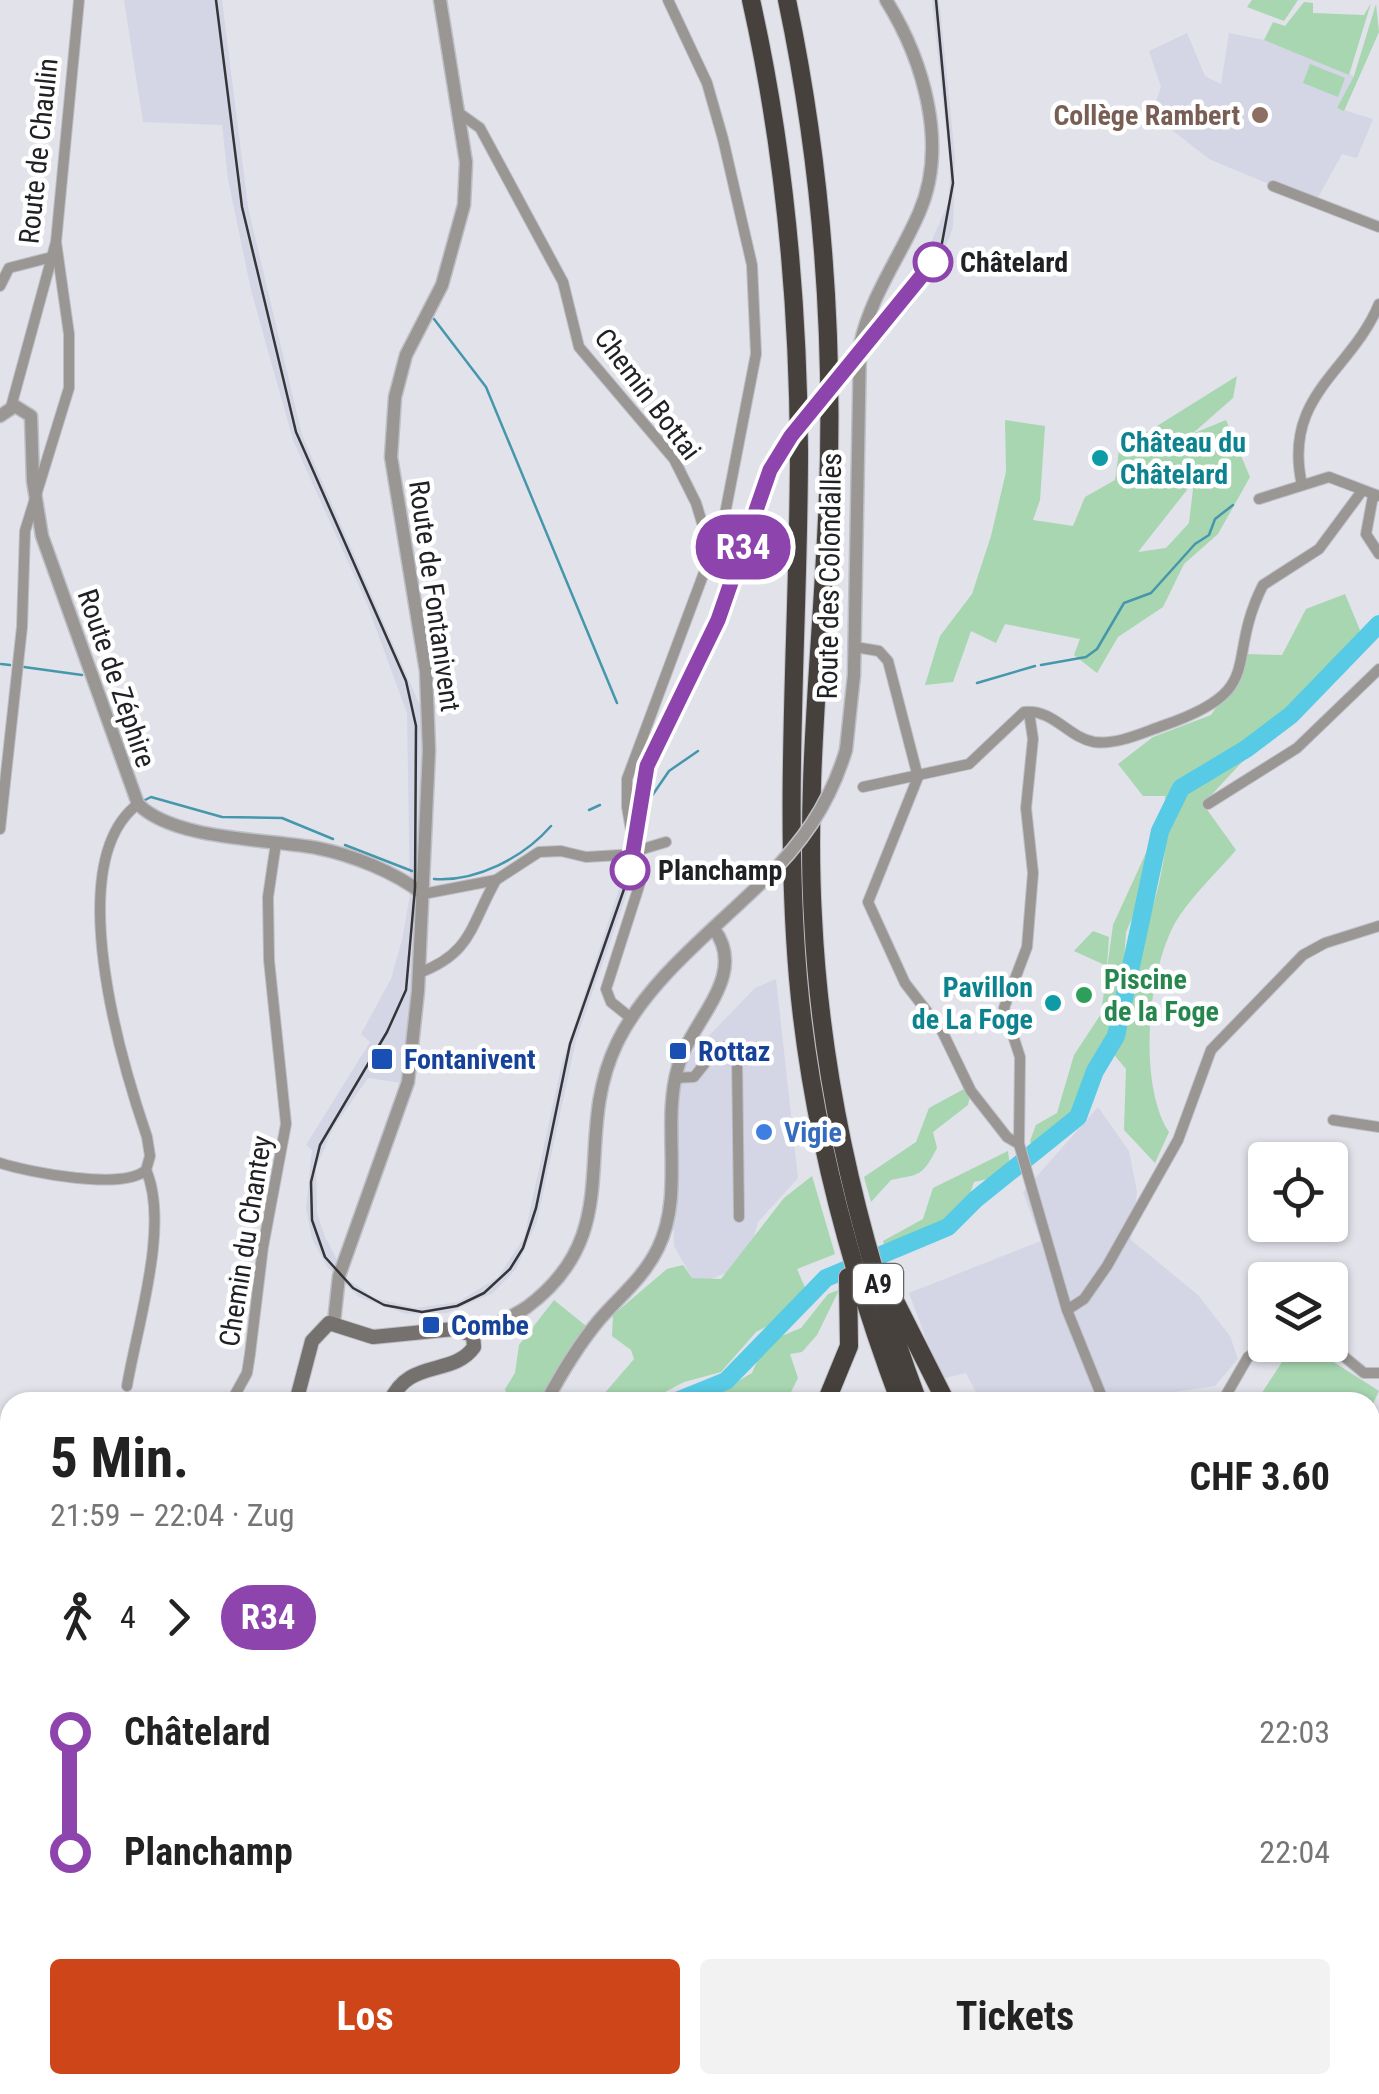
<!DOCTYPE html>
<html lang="de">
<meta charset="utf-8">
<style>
:root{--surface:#fff;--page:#f2f2f2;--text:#222;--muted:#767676;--accent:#cd4519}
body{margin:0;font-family:"Roboto Condensed",sans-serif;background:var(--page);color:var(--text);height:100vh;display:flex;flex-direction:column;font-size:38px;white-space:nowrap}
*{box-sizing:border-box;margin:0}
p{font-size:32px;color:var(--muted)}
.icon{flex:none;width:55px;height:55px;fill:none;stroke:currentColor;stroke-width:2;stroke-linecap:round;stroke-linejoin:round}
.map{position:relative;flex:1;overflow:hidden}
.panel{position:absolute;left:0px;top:1392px;width:1380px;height:702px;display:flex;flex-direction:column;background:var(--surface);border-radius:30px 30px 0 0;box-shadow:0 2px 8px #0004}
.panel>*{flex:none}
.badge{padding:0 20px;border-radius:32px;font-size:35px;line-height:65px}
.controls{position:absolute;left:1248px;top:1142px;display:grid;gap:20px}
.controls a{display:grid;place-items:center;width:100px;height:100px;border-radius:10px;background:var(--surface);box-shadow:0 2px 8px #0004;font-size:50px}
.map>.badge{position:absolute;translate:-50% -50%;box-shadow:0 0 0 5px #fff}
.legs{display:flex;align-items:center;gap:15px;height:110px;padding:0 50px;font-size:32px}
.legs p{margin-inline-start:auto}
.summary{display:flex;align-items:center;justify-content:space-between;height:170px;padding:0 50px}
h1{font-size:55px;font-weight:700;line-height:75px}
.button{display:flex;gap:20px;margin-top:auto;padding:20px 50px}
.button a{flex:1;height:115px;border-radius:10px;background:var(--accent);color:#fff;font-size:40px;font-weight:700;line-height:115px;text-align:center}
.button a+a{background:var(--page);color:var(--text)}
ul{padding:0 50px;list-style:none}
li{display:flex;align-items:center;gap:35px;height:120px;font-size:38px}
li i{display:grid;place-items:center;width:15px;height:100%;margin:0 12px;background:currentColor}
li i::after{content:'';width:25px;height:25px;margin:-12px;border:8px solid;border-radius:50%;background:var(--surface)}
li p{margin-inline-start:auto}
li:first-child i{background:linear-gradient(#0000 50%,currentColor 0)}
li:last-child i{background:linear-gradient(currentColor 50%,#0000 0)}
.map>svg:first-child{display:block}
</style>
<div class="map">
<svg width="1379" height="2094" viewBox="0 0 1379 2094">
<rect width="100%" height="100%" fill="#e1e2ea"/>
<g fill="#d4d6e5">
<path d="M124,0h98l26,207 54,228 119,273 3,41 -9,220 -13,114 -34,-5 -35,50 -17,40 1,45 8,24 22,42 28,19 40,10 43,-6 40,-25 26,-39 38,-175 66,-201 13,-91 28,-67 45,-86 55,-165 11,9 -19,39 -39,119 -65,134 -14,47 -8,69 -59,170 -39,181 -21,48 -23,24 -46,20 -41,1 -47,-17 -32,-30 -15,-29 -6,-30 6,-58 -6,-5 64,-103 -9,-8 30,-55 11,-39 8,-45 -3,-182 -40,-109 -74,-164 -42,-150 -23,-111 -6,-54 -79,-3z"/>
<path d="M932,0h6l2,8 15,149 -2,70 -16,44 -27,38 -40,41 2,-17 51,-72 26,-60 1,-34z"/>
<path d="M1187,33l18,43 16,8 8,-51 35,7 90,36 -17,32 36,11 -16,39 -15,-4 -27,49 -106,-44 -51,-40 -3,-14 6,-18 -12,-36z"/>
<path d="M776,979l22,199 -40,44 -5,18 -23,31 -26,11 -12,-4 -18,-32 -4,-170 85,-88z"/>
<path d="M1098,1107l31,44 8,41 -6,48 67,55 32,41 8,23 -23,27 -48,7 -5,9h-181l-15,-29 -25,6 -32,-86 132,-52 -18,-49z"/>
</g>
<g fill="#a7d6b0" fill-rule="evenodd">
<path d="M1252,0h46l-14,21 -37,-14z"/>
<path d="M1304,2l9,1v10l51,2 7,-12 -22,72 -85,-35 9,-18 12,4z"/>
<path d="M1376,4l3,28 -35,79 -7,-3 17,-32z"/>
<path d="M1310,64l35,14 -7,19 -35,-14z"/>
<path d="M1237,376l-4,22 -41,36 34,-14 24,57 -32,57 -34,30 -21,43 -45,30 -21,36 -23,-18 6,-16 -75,-15 -9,19 -25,-12 -18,51 -28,3 15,-49 32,-42 19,-58 15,-64 -1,-52 40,6 -5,74 -7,20 40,6 12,-29 30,-17 5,-37 29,-12zM1194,481l-5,42 -23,25 -28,4z"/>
<path d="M1345,594l15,36 -16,36 -48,38 -93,100 33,46c-18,21 -40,42 -56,65 -33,48 -43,169 -11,217l-14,31 -31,-33 2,-61 -15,-18v-17l-9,8 -24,75 -43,38 -5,-14 6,-16 21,-12 17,-58 27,-41 12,-89 38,-83 -6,46 -19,44 -3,43c29,-47 50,-125 42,-179h-22l-25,-32 35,-27 58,-22 26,-37 9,-24 36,1 24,-46z"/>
<path d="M1093,931l16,6 -2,29 -33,-15z"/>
<path d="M964,1089l7,2 -3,14 -35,27 4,16c-15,29 -17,26 -46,32l-20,22 -7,-25 52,-35 13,-34z"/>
<path d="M1008,1151l2,17 -9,8 -27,6c-13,44 -48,55 -87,73l-4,-14 40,-22 10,-31z"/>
<path d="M812,1176l23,78 -38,15 10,23 -32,30 -19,10 -35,40 -37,10 -38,20h-49l37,-43 -3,-9 -19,-14 1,-21 54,-46 16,-4 9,13 29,1 63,-81z"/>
<path d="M839,1290l-22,45 -15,17 -12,2 8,24 -12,24h-84l50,-29 13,-30 36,-15 27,-34z"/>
<path d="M554,1300l32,26 -46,76h-32l-3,-13 10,-16 4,-28z"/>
<path d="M1293,1345h14l72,46 -9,19v-8h-114z"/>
<path d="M281,2085h264l-3,9h-249z"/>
</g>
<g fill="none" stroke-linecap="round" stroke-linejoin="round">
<g stroke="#4697ab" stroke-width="2.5">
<path d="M434,319l52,68 131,316"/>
<path d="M1,664l9,1"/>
<path d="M1041,665l45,-8 11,-8 27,-46 27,-10 44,-49 14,-9 6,-16 18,-14"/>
<path d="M24,667l58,8"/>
<path d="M977,683l58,-17"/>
<path d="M145,800l6,-3 71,20 60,1 51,21"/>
<path d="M647,803l22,-32 29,-20"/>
<path d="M589,810l11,-5"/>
<path d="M345,845l67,26"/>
<path d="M434,879c42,3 89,-21 117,-53"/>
</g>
<g stroke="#57cae5" stroke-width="18">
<path d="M674,1402l52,-21 100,-103 122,-51 28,-28 102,-82 17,-46 21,-35 44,-205 21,-43 65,-39 45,-34 88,-91"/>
<path d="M124,2094l4,-9"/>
</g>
<g stroke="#bebfc6" stroke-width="12">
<g id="minor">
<path d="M459,113l21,15 83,154 16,65 95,112 22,44 14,46"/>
<path d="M1273,186l106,41"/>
<path d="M0,286l9,-18 43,-11"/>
<path d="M11,407l45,-165 23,-242"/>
<path d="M1302,485c-20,-90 49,-113 77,-181"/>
<path d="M1373,496l-7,38 13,20"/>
<path d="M1259,499l70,-22 50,19"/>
<path d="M855,647l24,4 9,10 30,116 -50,125 37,81 37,48 29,60 36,46 12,7 48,166 37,92"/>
<path d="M863,787l106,-23 55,-52c30,-3 43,25 70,30 23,3 48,-9 68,-16 108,-37 61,-62 101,-141l56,-36 43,-58"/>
<path d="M1208,804l89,-56 82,-79"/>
<path d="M0,829l22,-202 3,-96 44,-143v-54l-13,-92"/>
<path d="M636,851l30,-9"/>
<path d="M423,894l73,-14 43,-28 22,-1 25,6 51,-3"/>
<path d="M419,973c53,-20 51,-47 77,-93"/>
<path d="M632,1019l-21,-17 -5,-13 34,-106 -13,-76v-28l97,-260 32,-165 -4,-89 -29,-126 -16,-56 -39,-83"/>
<path d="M675,1078l19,-1 24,-30h9l10,9 2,161"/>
<path d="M1333,1120l46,7"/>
<path d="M1019,1144l1,-87 -16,-49 23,-61 6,-74 -7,-65 7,-69 -4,-27"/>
<path d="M0,1163c28,9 123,28 146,7l4,-14 -3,-19c-26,-76 -86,-275 -9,-333"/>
<path d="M1067,1310l17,-11 23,-33 71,-126 33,-90 92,-95 22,-12 54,-17"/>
<path d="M1330,1345l34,28h15"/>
<path d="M127,1386c10,-60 43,-161 19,-216"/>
<path d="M231,1402l16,-29 3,-19 13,-107 23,-123 -17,-164 -1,-63 8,-54"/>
<path d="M1222,1402l26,-45 19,-12"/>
<path d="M1370,1525l6,-5"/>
<path d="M0,1571l10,21"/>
<path d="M1370,1598l9,6"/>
<path d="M1370,1638l9,1"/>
<path d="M0,1778l10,-6"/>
<path d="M1370,1966l9,8"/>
<path d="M700,2085l5,9"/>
<path d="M851,2085l3,9"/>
<path d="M1015,2085l2,9"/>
<path d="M1173,2085v9"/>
<path d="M3,2094l10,-9"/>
<path d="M542,2094l3,-9"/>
</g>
</g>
<g stroke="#bebfc6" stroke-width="15">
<g id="tertiary">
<path d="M0,416l15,-10 16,10 2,65 9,55 96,268c35,36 130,35 179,44 35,7 78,24 106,46"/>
<path d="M846,750l8,-75 6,-330c11,-50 39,-86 59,-132 30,-68 4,-154 -33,-213"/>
<path d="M334,1322l5,-46 69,-194 10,-91 11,-241 -3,-79 -35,-214 4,-60 11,-42 36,-70 22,-80 2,-43 -26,-162"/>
<path d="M473,1335c17,-10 37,-16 54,-28 102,-76 43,-166 90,-264 30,-62 93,-110 142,-158"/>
<path d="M546,1402c15,-28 33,-58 54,-83 21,-24 44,-42 58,-71 27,-55 3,-123 20,-181 13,-47 71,-91 36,-138"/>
<path d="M1360,2094l3,-9"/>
</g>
</g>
<g stroke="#bebfc6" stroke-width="16">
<g id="secondary">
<path d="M296,1402l16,-61 17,-18 44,14 81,-8 19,6 1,12c-21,30 -66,11 -84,55"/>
<path d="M1370,1623l9,-1"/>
<path d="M105,2085l5,9"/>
</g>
</g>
<g stroke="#bebfc6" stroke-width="20">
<g id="motorway">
<path d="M751,0c33,147 47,299 48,450 0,176 -16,352 -1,528 13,146 51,288 102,424"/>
<path d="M787,0c34,162 47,330 41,495 -5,141 -23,282 -15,423 8,167 47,328 105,484"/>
<path d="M890,1291l56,111"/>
<path d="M826,1402l23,-56 -1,-69"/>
<path d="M1282,2085l7,9"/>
<path d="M1303,2085l7,9"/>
</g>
</g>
<use href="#minor" stroke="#999693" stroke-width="10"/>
<use href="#tertiary" stroke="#999693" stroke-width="12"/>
<use href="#secondary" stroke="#75716e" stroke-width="14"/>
<use href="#motorway" stroke="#47413d" stroke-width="18"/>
<path stroke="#353639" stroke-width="2.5" d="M216,0l26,207 54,225 110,249 10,45 -1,162 -9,102 -19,42 -67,113 -9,37 1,38 13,37 28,31 31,17 38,7 35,-6 27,-13 26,-24 13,-21 13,-40 34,-164 60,-172 17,-106 71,-146 47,-141 26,-43 128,-152 23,-41 11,-60 -17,-183"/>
<g stroke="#bebfc6" stroke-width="15" stroke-linecap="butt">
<path id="tertiary-bridge" d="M759,885c42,-40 70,-79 87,-135"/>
</g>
<use href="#tertiary-bridge" stroke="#999693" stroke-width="12"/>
</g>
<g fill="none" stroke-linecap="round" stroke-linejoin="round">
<g stroke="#fff" stroke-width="22">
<path id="line-1" d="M630,870l17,-104 71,-146 52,-150 21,-34 142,-174"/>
</g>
<use href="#line-1" stroke="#8e44ad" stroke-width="15"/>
</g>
<circle fill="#8d6e63" stroke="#fff" stroke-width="4" cx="1260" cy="115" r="10"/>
<g fill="#fff" stroke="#8e44ad" stroke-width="5">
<circle cx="933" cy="262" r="18"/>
<circle cx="630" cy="870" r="18"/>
</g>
<g fill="#0f9aa8" stroke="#fff" stroke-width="4">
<circle cx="1100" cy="458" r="10"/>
<circle cx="1053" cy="1003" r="10"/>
</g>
<circle fill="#2e9e5b" stroke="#fff" stroke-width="4" cx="1084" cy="995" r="10"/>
<g fill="#1a4fb4" stroke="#fff" stroke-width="4">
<rect x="668" y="1041" width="20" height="20" rx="5"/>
<rect x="370" y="1047" width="24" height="24" rx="5"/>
<rect x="421" y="1315" width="20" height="20" rx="5"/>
</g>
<circle fill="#3f7fe0" stroke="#fff" stroke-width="4" cx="764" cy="1132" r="10"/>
<g text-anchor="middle" stroke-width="9" stroke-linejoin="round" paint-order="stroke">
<rect fill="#fff" stroke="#636466" stroke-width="2.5" x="853" y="1264" width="50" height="40" rx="8"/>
<g font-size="25" font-weight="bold" fill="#202124">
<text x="878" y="1293">A9</text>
</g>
<g font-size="28" font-weight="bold" fill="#785e54" stroke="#fff" text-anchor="end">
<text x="1240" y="125">Collège Rambert</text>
</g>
<g font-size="28" fill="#202124" stroke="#fff">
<text transform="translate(38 151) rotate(-84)" y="10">Route de Chaulin</text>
<text transform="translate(648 394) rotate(53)" y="10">Chemin Bottai</text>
<text transform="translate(829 576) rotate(-89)" y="10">Route des Colondalles</text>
<text transform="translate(435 596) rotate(82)" y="10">Route de Fontanivent</text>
<text transform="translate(117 678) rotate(71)" y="10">Route de Zéphire</text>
<text transform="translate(245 1241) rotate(-81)" y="10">Chemin du Chantey</text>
</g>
<g font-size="28" font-weight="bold" fill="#202124" stroke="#fff" text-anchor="start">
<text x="960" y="272">Châtelard</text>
<text x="658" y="880">Planchamp</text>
</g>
<g font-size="28" font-weight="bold" fill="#0d838f" stroke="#fff" text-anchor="start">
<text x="1120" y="452">Château du<tspan x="1120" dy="32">Châtelard</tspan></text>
<text x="1033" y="997" text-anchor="end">Pavillon<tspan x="1033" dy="32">de La Foge</tspan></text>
</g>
<g font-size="28" font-weight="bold" fill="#27864d" stroke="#fff" text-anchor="start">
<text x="1104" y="989">Piscine<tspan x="1104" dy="32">de la Foge</tspan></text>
</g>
<g font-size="28" font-weight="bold" fill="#164399" stroke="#fff" text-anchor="start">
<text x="698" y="1061">Rottaz</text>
<text x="404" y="1069">Fontanivent</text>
<text x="451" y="1335">Combe</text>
</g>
<g font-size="28" font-weight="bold" fill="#366cbe" stroke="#fff" text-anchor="start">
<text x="784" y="1142">Vigie</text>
</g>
</g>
</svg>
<div class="controls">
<a><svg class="icon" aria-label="locate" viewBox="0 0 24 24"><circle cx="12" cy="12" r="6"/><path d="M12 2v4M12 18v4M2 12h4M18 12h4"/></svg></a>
<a><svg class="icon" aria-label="layers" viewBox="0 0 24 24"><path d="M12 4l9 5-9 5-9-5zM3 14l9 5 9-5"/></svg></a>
</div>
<b class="badge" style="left:743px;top:547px;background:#8e44ad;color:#fff">R34</b>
<section class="panel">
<div class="summary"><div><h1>5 Min.</h1><p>21:59 – 22:04 · Zug</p></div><b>CHF 3.60</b></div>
<div class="legs"><svg class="icon" aria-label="walk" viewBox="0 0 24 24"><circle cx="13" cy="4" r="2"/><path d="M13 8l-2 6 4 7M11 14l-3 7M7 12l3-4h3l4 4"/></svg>4<svg class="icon" aria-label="forward" viewBox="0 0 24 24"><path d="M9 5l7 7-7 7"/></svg><b class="badge" style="background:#8e44ad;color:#fff">R34</b></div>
<ul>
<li><i style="color:#8e44ad"></i><b>Châtelard</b><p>22:03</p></li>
<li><i style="color:#8e44ad"></i><b>Planchamp</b><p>22:04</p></li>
</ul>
<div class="button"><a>Los</a><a>Tickets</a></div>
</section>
</div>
